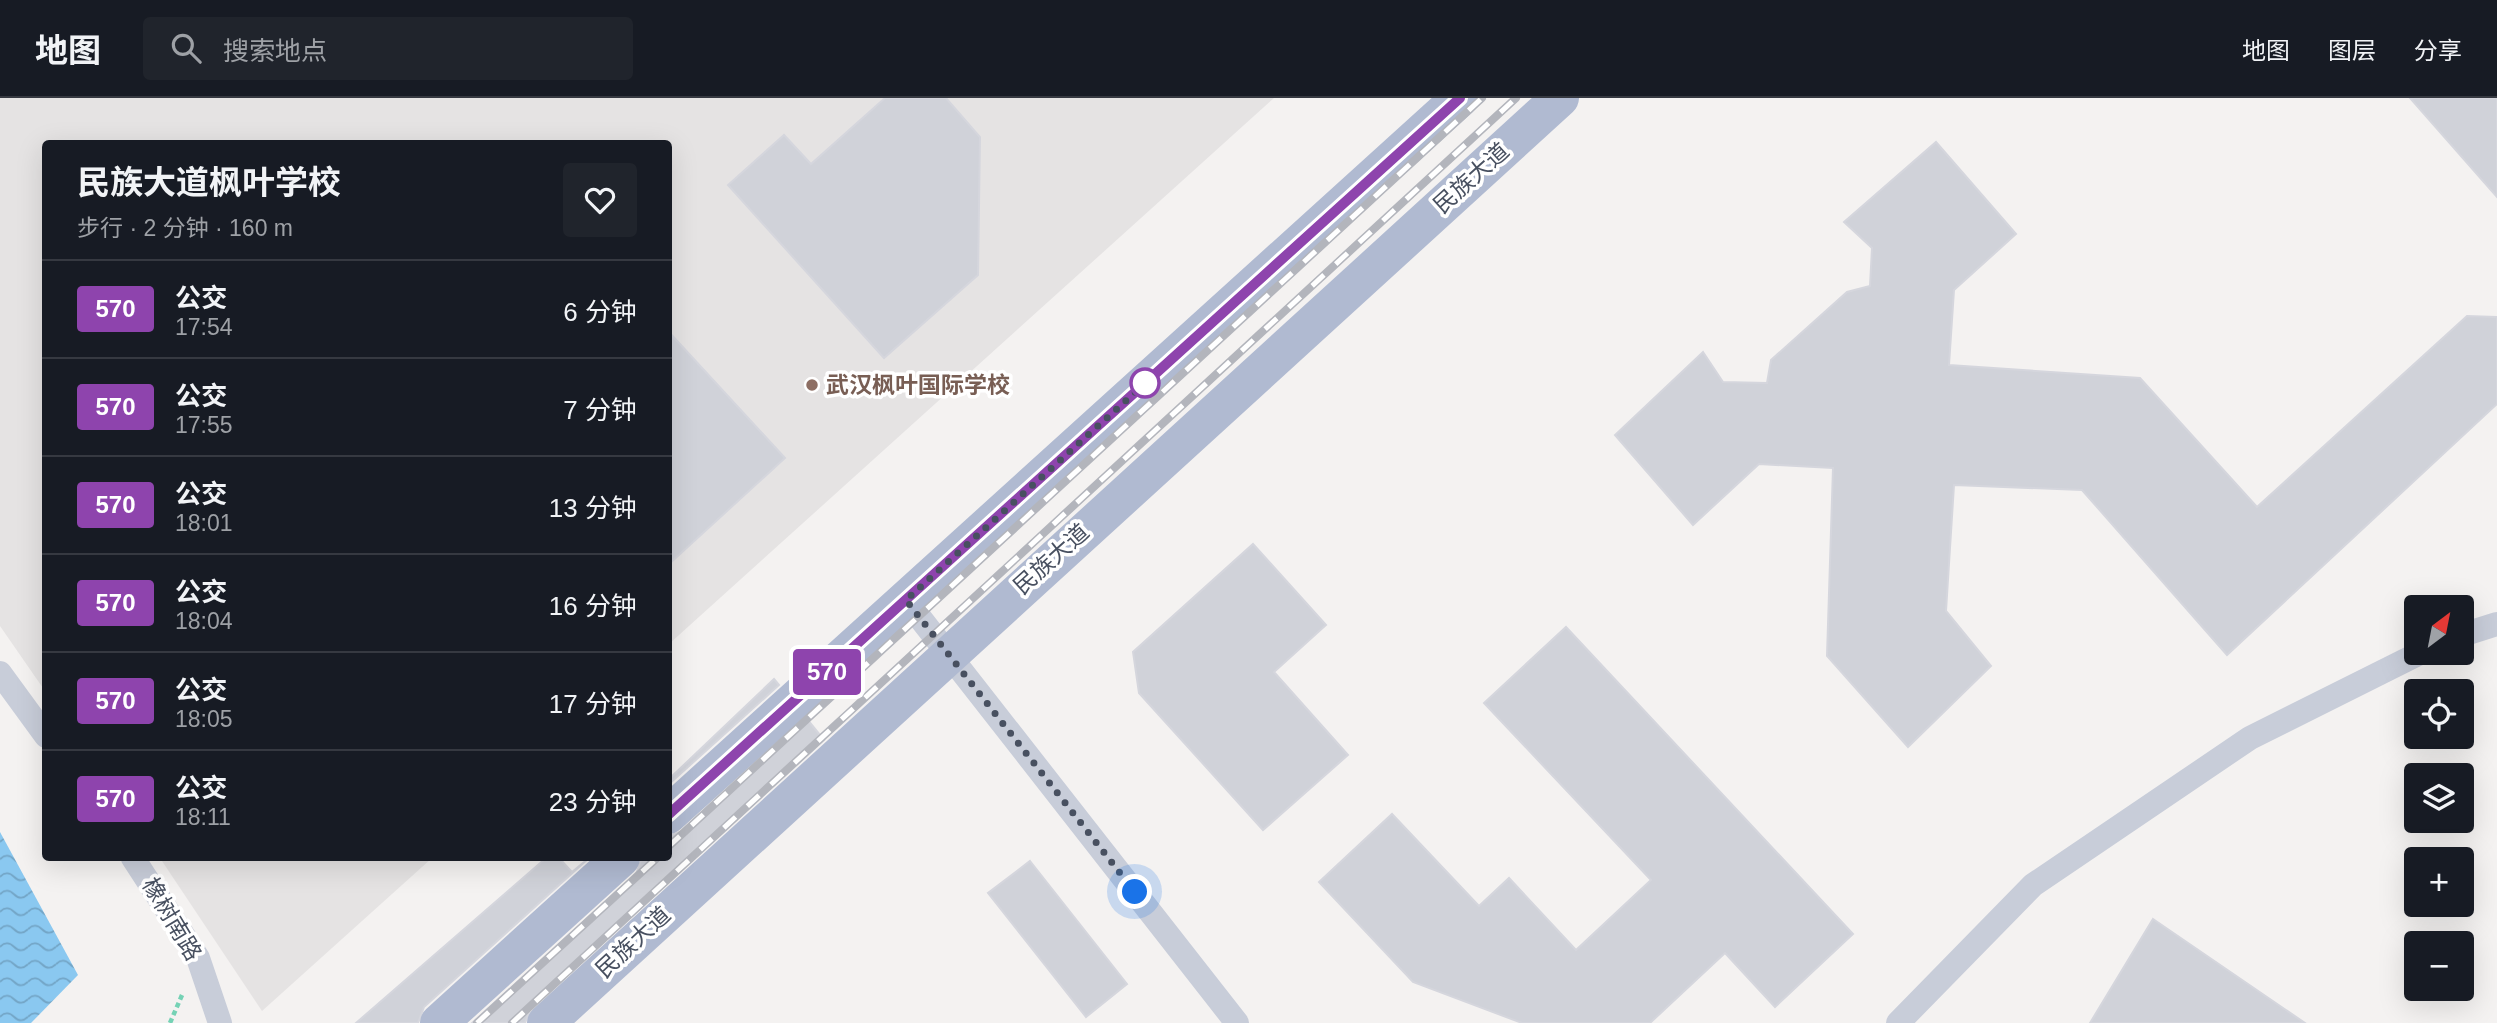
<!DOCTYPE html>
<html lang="zh">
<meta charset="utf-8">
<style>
:root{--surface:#171b24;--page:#20242c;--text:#f1f3f6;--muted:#9ea1a6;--line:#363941}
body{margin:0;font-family:Helvetica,"Noto Sans SC",sans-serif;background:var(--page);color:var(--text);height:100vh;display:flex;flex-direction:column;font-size:26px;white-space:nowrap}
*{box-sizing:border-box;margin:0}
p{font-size:23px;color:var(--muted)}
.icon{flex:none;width:38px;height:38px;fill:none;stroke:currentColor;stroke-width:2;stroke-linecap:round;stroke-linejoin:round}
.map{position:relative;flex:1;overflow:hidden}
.drawer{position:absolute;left:42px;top:42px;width:630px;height:721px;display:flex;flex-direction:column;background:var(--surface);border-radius:7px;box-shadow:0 7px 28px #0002}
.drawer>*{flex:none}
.badge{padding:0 14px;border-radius:5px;font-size:24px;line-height:46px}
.needle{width:46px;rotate:32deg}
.controls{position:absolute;left:2404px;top:497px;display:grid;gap:14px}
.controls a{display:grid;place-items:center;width:70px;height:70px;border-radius:7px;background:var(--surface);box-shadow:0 7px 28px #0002;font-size:35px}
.you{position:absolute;width:35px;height:35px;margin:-18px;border:5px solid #fff;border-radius:50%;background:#1a73e8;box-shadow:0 0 0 10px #1a73e833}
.map>.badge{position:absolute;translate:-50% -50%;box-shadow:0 0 0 4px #fff}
.round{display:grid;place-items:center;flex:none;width:74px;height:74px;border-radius:7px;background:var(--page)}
.summary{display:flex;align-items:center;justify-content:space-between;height:119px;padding:0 35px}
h1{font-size:33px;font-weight:700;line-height:52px}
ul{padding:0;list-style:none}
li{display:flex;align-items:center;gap:21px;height:98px;padding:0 35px;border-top:2px solid var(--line)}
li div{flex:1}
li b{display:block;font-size:26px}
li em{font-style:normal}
li .badge{min-width:77px;font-weight:700;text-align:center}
header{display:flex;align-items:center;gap:42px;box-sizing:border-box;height:98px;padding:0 35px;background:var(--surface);border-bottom:2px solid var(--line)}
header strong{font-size:33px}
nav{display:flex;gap:38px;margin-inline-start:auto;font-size:24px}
.search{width:490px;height:63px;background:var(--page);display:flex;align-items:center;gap:18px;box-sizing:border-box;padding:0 24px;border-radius:7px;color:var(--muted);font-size:26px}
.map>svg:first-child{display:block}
</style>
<header>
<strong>地图</strong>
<div class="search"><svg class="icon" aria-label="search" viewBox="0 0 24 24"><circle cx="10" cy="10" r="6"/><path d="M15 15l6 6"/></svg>搜索地点</div>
<nav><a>地图</a><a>图层</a><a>分享</a></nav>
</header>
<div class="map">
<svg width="2497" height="925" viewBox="0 0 2497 925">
<defs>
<pattern id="water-waves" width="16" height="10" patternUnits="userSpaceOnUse" patternTransform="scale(1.75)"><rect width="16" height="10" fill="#8ac8f0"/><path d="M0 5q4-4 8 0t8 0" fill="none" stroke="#73a5c6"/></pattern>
</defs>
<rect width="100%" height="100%" fill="#f4f2f1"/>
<g fill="#e5e3e3">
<path d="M0,0h1274l-605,546 -1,-500h-622l-1,547 -45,-65z"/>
<path d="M160,760h272l-170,153z"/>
</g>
<path fill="url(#water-waves)" d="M0,734l78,143 -47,48h-31z"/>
<g fill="#d0d2d9" stroke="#d5d6dd" stroke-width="2">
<path d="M885,0h61l34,39 -2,138 -94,83 -156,-173 56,-50 27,29z"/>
<path d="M2410,0h87v99z"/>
<path d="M1936,44l80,92 -62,56 -5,75 191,13 117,129 210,-191 30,1v87l-270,251 -145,-165 -128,-5 -8,126 45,55 -83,81 -81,-91 6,-188 -74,-4 -66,61 -78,-90 88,-83 20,30 44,1 4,-23 76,-68 23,-6 2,-38 -28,-26z"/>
<path d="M668,233l117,127 -117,107z"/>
<path d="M1253,446l73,81 -52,47 74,83 -85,75 -124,-137 -6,-41z"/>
<path d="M1566,529l287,307 -78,73 -50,-54 -75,70h-128l-109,-41 -94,-100 73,-68 87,92 30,-28 67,72 75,-70 -167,-177z"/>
<path d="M774,581l5,6 -111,100v-5z"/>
<path d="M807,621l17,21 -293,267 -6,16h-53l164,-149 6,-16h26v-22l15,-5z"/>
<path d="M546,760h13l13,14 17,-14 -165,149 -6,16h-62z"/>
<path d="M1030,763l97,123 -41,33 -98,-124z"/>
<path d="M2153,821l152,104h-215z"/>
</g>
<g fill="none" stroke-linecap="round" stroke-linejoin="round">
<path stroke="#75d2b5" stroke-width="4.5" stroke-dasharray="5 3.5" stroke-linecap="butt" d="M170,925l12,-28"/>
<g stroke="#c8cdd9" stroke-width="24">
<path d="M906,502l331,423"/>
<path d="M2462,537l35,-11"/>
<path d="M0,575l46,63"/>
<path d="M133,760l65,100 22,65"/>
<path d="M1898,925l135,-138 217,-147 170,-85"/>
</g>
<g stroke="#b0bad1" stroke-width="38">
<path d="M668,717l792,-717"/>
<path d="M439,925l182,-165"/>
<path d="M546,925l1014,-925"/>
</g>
<g stroke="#b3b5bc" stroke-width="8">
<g id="rail">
<path d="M668,749l814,-749"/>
<path d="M477,925l180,-165"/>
<path d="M512,925l1004,-925"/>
</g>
</g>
<use href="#rail" stroke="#fff" stroke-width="5" stroke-dasharray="16" stroke-linecap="butt"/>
</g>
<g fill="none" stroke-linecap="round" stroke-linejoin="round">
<g stroke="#fff" stroke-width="16">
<path id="line" d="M668,717l792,-717"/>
</g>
<use href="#line" stroke="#8e44ad" stroke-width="10"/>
<path stroke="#485060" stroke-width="7" stroke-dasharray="0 12.6" d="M1135,794l-229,-292 246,-223 -7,6"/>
</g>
<circle fill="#fff" stroke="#8e44ad" stroke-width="3.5" cx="1145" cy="285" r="14"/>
<circle fill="#8d6e63" stroke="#fff" stroke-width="2.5" cx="812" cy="287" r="7"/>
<g text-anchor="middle" stroke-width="7" stroke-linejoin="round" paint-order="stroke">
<g font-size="23" fill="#485060" stroke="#fff">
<text transform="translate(1471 80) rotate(-42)" y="8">民族大道</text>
<text transform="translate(1051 461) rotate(-42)" y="8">民族大道</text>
<text transform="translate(172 821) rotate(59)" y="8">橡树南路</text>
<text transform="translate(633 844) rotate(-43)" y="8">民族大道</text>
</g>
<g font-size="23" font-weight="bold" fill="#785e54" stroke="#fff" text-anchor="start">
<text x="826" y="295">武汉枫叶国际学校</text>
</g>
</g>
</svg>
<div class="controls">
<a><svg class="needle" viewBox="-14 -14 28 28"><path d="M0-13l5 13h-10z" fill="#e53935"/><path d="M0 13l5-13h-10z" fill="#9ea1a6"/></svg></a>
<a><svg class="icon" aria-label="locate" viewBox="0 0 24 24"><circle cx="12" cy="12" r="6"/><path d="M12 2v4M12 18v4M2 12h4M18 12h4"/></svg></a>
<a><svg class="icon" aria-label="layers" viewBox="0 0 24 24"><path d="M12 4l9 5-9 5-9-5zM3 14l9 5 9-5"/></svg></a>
<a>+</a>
<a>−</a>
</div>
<div class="you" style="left:1135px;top:794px"></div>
<b class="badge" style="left:827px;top:574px;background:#8e44ad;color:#fff">570</b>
<section class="drawer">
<div class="summary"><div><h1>民族大道枫叶学校</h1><p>步行 · 2 分钟 · 160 m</p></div><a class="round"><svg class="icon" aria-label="heart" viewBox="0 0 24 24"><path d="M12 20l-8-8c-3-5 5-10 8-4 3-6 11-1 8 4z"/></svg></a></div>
<ul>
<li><span class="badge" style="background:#8e44ad;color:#fff">570</span><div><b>公交</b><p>17:54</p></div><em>6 分钟</em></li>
<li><span class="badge" style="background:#8e44ad;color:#fff">570</span><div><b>公交</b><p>17:55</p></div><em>7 分钟</em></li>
<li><span class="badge" style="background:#8e44ad;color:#fff">570</span><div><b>公交</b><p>18:01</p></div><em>13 分钟</em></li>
<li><span class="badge" style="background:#8e44ad;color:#fff">570</span><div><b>公交</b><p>18:04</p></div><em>16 分钟</em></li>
<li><span class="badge" style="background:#8e44ad;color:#fff">570</span><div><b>公交</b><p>18:05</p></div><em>17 分钟</em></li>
<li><span class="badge" style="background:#8e44ad;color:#fff">570</span><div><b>公交</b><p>18:11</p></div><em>23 分钟</em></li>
</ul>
</section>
</div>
